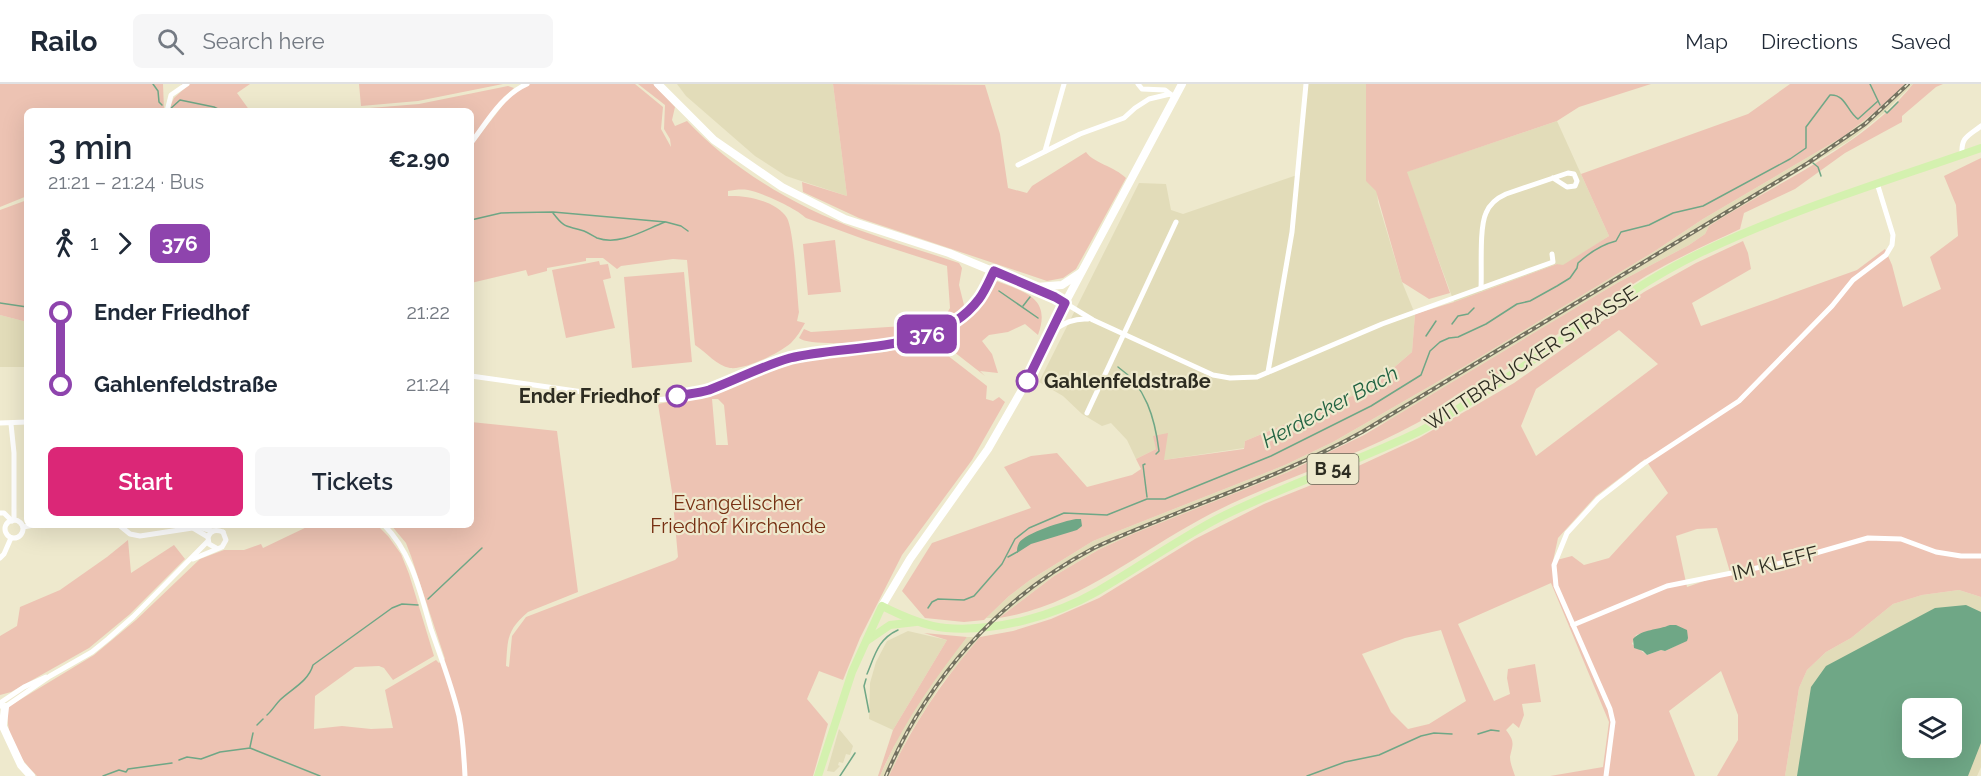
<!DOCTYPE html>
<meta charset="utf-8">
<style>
:root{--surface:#fff;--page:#f6f6f7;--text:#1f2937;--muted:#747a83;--line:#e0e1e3;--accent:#db2777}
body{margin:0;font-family:Raleway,sans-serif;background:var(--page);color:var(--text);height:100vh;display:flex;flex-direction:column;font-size:22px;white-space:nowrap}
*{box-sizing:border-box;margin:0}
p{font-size:20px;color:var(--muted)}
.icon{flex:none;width:33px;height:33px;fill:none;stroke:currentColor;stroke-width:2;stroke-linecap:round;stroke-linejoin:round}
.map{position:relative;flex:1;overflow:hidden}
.sheet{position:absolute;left:24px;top:24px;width:450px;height:420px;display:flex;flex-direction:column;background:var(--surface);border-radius:9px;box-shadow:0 6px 24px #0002}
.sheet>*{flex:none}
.badge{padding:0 12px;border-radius:9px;font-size:21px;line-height:39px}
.buttons{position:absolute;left:1902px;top:614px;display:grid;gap:12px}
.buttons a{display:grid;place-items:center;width:60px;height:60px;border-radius:9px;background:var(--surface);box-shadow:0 6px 24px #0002;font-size:30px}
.map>.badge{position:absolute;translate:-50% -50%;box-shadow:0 0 0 3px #fff}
.legs{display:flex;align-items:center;gap:9px;height:66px;padding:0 24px;font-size:20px}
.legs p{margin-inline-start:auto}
.headline{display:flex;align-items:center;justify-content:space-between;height:102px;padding:0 24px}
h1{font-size:33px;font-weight:600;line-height:45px}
.button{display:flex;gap:12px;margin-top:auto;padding:12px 24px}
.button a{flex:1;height:69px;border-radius:9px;background:var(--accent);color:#fff;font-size:24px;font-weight:600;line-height:69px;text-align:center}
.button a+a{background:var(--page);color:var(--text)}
ul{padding:0 24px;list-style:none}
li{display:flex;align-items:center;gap:21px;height:72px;font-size:22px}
li i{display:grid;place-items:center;width:9px;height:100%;margin:0 8px;background:currentColor}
li i::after{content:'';width:15px;height:15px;margin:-8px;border:4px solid;border-radius:50%;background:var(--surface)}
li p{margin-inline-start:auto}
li:first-child i{background:linear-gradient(#0000 50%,currentColor 0)}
li:last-child i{background:linear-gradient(currentColor 50%,#0000 0)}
header{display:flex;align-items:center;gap:36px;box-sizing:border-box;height:84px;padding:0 30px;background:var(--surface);border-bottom:2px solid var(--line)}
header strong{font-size:28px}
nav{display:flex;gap:33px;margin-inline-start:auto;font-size:21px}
.search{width:420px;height:54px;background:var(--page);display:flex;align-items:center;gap:15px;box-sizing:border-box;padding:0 21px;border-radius:9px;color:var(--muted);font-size:22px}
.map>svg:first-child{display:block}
</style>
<header>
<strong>Railo</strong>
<div class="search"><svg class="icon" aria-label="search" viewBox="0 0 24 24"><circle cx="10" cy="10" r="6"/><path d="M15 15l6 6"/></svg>Search here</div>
<nav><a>Map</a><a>Directions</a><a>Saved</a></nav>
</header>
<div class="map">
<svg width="1981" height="692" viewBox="0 0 1981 692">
<rect width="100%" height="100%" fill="#eee9cd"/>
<g fill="#e2dcb9" fill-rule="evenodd">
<path d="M677,0h156l14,112 -61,-20 -31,-20 -69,-60z"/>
<path d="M1306,0h61l11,118 24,80 13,32 -3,38 -43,37 -124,52 -1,7 -80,12 -8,-11 -20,10 -9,-19 -16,-17 -9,3 -20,-12 -19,-18 -24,-14 100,-199 27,1 5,26 12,4 114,-39z"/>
<path d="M1905,0h8l-29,29 -35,28 -140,85 -4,8 -16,11 -72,38 -226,136 -103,53 -153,61 -37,17 -44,26 -55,42h-13l23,-22 21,-16 63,-39 192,-76 48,-23 132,-76 190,-115 48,-32 141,-83 36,-28z"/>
<path d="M1557,37l52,115 -46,30 -6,-2 -103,38 -48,-130z"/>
<path d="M0,231l27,7v45h-27z"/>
<path d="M1959,506l22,7v170l-4,9h-192l14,-88 8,-18 19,-18 25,-14 42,-34 29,-9zM1912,624h40v39h-40z"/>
<path d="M908,547l39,9 -54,90 -24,-11 1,-36 6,-21 11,-21z"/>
<path d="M967,553h13l-40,49 -31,49 -20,41h-9l20,-43 32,-52z"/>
<path d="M839,645l14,17 -3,9 -4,-1 -3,9 -4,-1 -1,3 2,1 -6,6 -7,-1z"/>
</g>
<g fill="#edc3b3" fill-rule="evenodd">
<path d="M0,0h163l1,26 -137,1v85l-27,11z"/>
<path d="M181,0h69l-13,9 13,18h-82l6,-13 11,-10z"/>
<path d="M359,0h144l-85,17 -57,5z"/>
<path d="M530,0h105l28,23 -2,22 10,18 -1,-8 -6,-10 1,-24 -27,-21h15l22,23 -3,13 3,6 12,-5c46,49 109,86 172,109 33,12 67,22 100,33l3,5 -3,17 5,20 -9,11 -9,5 -3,-1 7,-12 -3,-42 -81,-26 -60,-22c-10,-10 -45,-26 -58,-28 -7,-1 -14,0 -20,1v5c18,-1 49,5 59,22 7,13 10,75 12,94l-2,9 8,2c-4,7 -8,14 -14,20 -12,10 -45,27 -61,25 -13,-2 -24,-16 -35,-23l-8,-85 -14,-1 -52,7 -4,3 -14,-11h-17v3l-39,7v3l-19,5 -2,-6 -55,13v-137l36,-46 12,-11z"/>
<path d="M833,0l152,1 15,49 8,54 19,5 5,-7 54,-34c6,10 29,15 40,26l-50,91 -13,9 -16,3 -188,-63 -56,-26 -1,-10 45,14z"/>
<path d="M1366,0h285l-72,23 -22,14 -150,51 43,121 -21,6 -27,-17 -26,-91 -10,-10z"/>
<path d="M1790,0h115l-25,24 -36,28 -141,83 -48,32 -190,115 -132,76 -48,23 -192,76 -63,39 -21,16 -25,24 -20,2 -39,-4 -23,-27 30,-48 99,-35 -27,-41 27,-11 26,-3 30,34 45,-12 9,-6 -5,-10 20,-10 -3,-13 15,-3 -4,27 80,-11 1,-8 124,-52 43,-37 3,-38 39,-12 103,-38 6,1 46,-29 -28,-62 167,-60z"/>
<path d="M1913,0h30l-7,3 -34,29v6l-57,31 -50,36 -51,24 -4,16c-32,15 -63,29 -94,47 -77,47 -149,105 -229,147 -69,38 -146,58 -216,96 -67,36 -125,87 -202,99l55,-42 44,-26 37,-17 153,-61 76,-37 253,-152 72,-38 16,-11 4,-8c65,-42 155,-80 204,-142z"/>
<path d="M508,2l6,2 -10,9 -33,43v-29l-126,-1 74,-6z"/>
<path d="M1981,74v439l-22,-7 -37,5 -29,9 -42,34 -25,14 -19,18 -8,18 -14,88h-68l21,-36v-25l-17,-44 -52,40 26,65h-145l53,-9 6,-45 -58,-139 -93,41 36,77 16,-7 -3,-16 1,-9 27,-5 6,38 -19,2 2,11 -5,13 -6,-5 -7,7c9,12 7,13 4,27 0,6 3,13 5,19h-626c26,-55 52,-93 91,-139l33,-6 38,-12 48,-21 96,-59 69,-35 90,-36 65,-30 95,-55 130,-91 52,-29 47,-22 5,12 3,16 -59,34 9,23 156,-56 28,-21 7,16 11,42 38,-18 -11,-32 28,-21 -2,-31 -12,-29zM1619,246l39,34 -122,92 -15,-30 15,-37zM1645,375l23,34 -59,65 -25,7 -12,-9 -19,5 5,-23 38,-42zM1717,444l13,44 -43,15 -11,-51 21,-7zM1659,545l23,14 -17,8 -4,-1 -14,5 -15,-11 4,-9zM1441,546l25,71 -37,23 -21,5 -17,-17 -29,-58 43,-16z"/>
<path d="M27,116v122l-27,-7v-105z"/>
<path d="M835,156l6,52 -33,3 -5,-51z"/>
<path d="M599,177l1,4 8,-1 3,14 -8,2 12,48 -49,10 -14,-68z"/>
<path d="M684,188l8,90 -60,6 -8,-91z"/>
<path d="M994,196c30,12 58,17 44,55l-13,-11 -17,8 -19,3 -7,6 10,13 6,19 -18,-2 5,5 -36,-28 -31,-2 24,-10 16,-10v-4l25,-21z"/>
<path d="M935,240l-1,4c-9,4 -18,7 -27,9 -17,4 -96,11 -108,1l5,-9 7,3z"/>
<path d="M904,263l6,5 37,3 40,31 -1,13 7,2 6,-4 6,5 -33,58 -70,95 -42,83 -17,42 -24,-9 -12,28 21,25 -15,52h-776c-20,-20 -32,-40 -29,-69l86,-52 42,-35 64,-61 24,-9h20l17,-6 2,4 48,-23h66l11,11 13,18 8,20 25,82 -41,24 -9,-12 -5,-2 -24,1 -40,29 -1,33 28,-3 29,3 22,-1 -8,-38 51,-30 3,3 6,-4 -34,-103 -5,-13 -15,-18h80v-103l86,9 21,161 -50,20c-22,19 -20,27 -22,54l3,1 3,-31 14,-19 149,-57 3,-3 -6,-65 -14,-88 51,-10 79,-30 40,-8 57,-4zM712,315h6l6,6 4,40h-12z"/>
<path d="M128,456l3,33 43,-28 11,14 -55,55 -41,34 -78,44 -11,3v-59l17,-10 3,-19 40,-17 47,-33z"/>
<path d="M924,549l43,4c-34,44 -65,87 -87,139h-2l15,-46 54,-90z"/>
</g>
<g fill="#6fa786" fill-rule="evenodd">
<path d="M1076,435h5l1,7 -5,4 -46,14 -14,9c0,-4 0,-6 2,-10 6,-10 45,-22 57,-24z"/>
<path d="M1966,521l15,7v131l-13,33h-171l14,-89 15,-21 109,-58zM1912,624h40v39h-40z"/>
<path d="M1670,541h6l11,5 1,8 -1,3 -22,10 -4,-1 -14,5 -4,-4 -9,-3 -1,-9c9,-10 25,-9 37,-14z"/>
</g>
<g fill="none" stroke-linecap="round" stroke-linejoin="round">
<g stroke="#6fa786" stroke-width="1.5">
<path d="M153,0l5,7 1,11 3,3"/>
<path d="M1870,0l10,21"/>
<path d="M169,26l11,-10 34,7 8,4"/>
<path d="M1885,27l2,2 11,-11"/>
<path d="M1813,79l5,4 3,9"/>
<path d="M553,129c13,17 13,12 31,18 5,2 9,5 13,7 23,8 47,-8 68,-16"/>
<path d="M471,136l30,-7 52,-1 113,10 15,4 7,5"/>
<path d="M999,207l39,27"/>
<path d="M0,219l27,4"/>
<path d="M1023,222l7,-9"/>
<path d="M1452,240l6,-8 10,-2 6,-6"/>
<path d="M1426,252l10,-15"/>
<path d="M1118,283c28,19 37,52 41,84l-3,3"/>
<path d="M1145,380l-2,1 4,32"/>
<path d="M1008,473l9,-5"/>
<path d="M428,515l54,-51"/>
<path d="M928,524l4,-6 6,-3 26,1 10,-4 28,-32 13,-25 14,-11 35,-15 43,2 40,-16h18l106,-43 100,-50 50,-31 9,-24 10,-9 9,-4 9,-1 28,-13 31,-20 13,-3 27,-15 13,-8 7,-10 1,-5c11,-10 22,-18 38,-22l5,-9 28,-7 24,-12 30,-7 87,-47 16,-11v-21l24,-32c16,-1 17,17 28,24l20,-18"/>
<path d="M867,590c8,-19 11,-35 31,-44"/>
<path d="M866,595l-2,7 5,26"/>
<path d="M267,631c5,-4 8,-10 13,-15 11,-11 28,-18 33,-35l79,-57 10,-4 16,1"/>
<path d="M257,641l6,-6"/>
<path d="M1478,650l13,-4 8,1"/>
<path d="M250,663l3,-14"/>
<path d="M179,676l8,-3 14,2 19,-7 30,-4 70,28"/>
<path d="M103,692l16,-6 7,2 2,-3 44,-6"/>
<path d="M840,692l15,-23"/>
<path d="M1307,692l38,-14 34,-7 42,-19 13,-3 18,1"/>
</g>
<g stroke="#fff" stroke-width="5">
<path d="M1138,0l4,5 23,1 5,4"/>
<path d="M167,27l4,-16 16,-11"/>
<path d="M471,59c16,-21 31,-48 56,-59"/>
<path d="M1045,67l19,-67"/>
<path d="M1962,70c-1,-17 6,-18 19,-28"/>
<path d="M1018,81l62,-31 44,-16 11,-10 14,-9 21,-5 5,3"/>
<path d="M1481,204c1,-18 -2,-60 5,-75 4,-10 11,-15 20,-19l62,-21 6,1 3,7 -2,5 -8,1 -14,-9"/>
<path d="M1065,219l28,17 120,55 17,3 27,-1 125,-53 171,-62 -1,-8"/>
<path d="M1053,247c11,-8 21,-13 35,-12"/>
<path d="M1268,288l24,-140 14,-148"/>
<path d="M471,292c37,5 75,11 112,16 24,4 48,10 72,8 48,-2 89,-29 134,-41 60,-17 148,-3 190,-60 6,-8 10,-18 15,-28"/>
<path d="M1087,329l89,-191"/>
<path d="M0,339l27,-1"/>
<path d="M11,340l3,29v67"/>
<path d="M0,429h4l8,8"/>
<circle cx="14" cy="445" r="9"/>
<path d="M119,441l11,9 10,2 59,-9 13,4"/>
<path d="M384,441c28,28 36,67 47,104 10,29 21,57 28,87 4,20 5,40 6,60"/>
<path d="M23,443l11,-2"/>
<path d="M193,444l15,9"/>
<path d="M216,464l-7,-4 -1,-7c3,-7 8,-8 15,-5"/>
<path d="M0,474l4,-4 7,-16"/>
<path d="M193,475l29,-12 4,-7 -3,-8"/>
<path d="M1573,541l94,-39 114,-23 87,-25 33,1 35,13 25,4h20"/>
<path d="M0,619l24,-16 22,-10"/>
<path d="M0,622l5,1 45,-31 42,-24 16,-13 25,-22 75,-76"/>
<path d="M1606,692l7,-54 -3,-13 -54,-123 -2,-21 13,-32 31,-34 45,-35 96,-63 93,-95 21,-26 33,-25 6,-10 1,-10 -16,-52"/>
</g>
<g stroke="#fff" stroke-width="8">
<path d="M658,0l56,56 68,47 63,32 104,34 106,44 10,6"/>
<path d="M1036,203l26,-2 18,-12"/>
<path d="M882,522l28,-47 78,-110 39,-68 38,-78 117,-219"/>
<path d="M0,636l21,45 10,11"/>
<path d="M3,641l2,-18"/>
</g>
<g stroke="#d4f1af" stroke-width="8">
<path d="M868,556l22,-15 26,-3"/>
<path d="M818,692l34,-104 30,-66c20,10 42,20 64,22 51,4 108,-12 152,-37 41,-24 79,-51 121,-73 64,-32 132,-54 197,-85 18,-9 35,-20 53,-31 78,-47 148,-109 231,-149 90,-43 187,-72 281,-105"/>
</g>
<g stroke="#737160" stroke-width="4">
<path id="rail" d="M886,692c41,-97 114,-179 208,-228 29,-14 59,-25 88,-37 61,-24 122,-47 180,-79l446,-269 57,-39 43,-40"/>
</g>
<use href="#rail" stroke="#eee9cd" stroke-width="1.5" stroke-dasharray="4.5" stroke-linecap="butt"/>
</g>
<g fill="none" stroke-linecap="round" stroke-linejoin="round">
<g stroke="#fff" stroke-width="14">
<path id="line-1" d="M677,312c11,-2 22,-3 32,-6 27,-10 53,-24 81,-32 60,-15 147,-3 189,-59 6,-8 10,-18 15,-28l61,26 10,6 -38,78"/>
</g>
<use href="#line-1" stroke="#8e44ad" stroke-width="9"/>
</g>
<g fill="#fff" stroke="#8e44ad" stroke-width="3">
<circle cx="1027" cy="297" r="10"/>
<circle cx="677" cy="312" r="10"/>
</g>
<g text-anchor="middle" stroke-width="4.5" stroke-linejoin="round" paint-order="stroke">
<rect fill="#eee9cd" stroke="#676555" stroke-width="1.5" x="1307.5" y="370" width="51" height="30" rx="4.5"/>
<g font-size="18" font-weight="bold" fill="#2d2c21">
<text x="1333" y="391">B 54</text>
</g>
<g font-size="20" fill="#2d2c21" stroke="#eee9cd">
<text transform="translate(1531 274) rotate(-33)" y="7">WITTBRÄUCKER STRASSE</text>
<text transform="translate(1775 479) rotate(-14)" y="7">IM KLEFF</text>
</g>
<g font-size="20" font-weight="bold" fill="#2d2c21" stroke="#eee9cd" text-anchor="start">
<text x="1044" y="304">Gahlenfeldstraße</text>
<text x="660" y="319" text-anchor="end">Ender Friedhof</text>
</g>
<g font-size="20" fill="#773013" stroke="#eee9cd">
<text x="738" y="426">Evangelischer<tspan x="738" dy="23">Friedhof Kirchende</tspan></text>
</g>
<g font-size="21" font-style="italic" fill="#236443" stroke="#eee9cd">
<text transform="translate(1330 323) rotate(-28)" y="7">Herdecker Bach</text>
</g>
</g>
</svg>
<div class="buttons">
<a><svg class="icon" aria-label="layers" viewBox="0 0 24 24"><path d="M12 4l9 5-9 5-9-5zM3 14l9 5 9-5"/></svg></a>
</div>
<b class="badge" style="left:927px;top:250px;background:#8e44ad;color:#fff">376</b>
<section class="sheet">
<div class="headline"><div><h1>3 min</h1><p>21:21 – 21:24 · Bus</p></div><b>€2.90</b></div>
<div class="legs"><svg class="icon" aria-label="walk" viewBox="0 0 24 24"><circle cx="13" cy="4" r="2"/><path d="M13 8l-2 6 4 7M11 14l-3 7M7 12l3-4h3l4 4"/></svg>1<svg class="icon" aria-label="forward" viewBox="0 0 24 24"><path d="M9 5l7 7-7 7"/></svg><b class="badge" style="background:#8e44ad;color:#fff">376</b></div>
<ul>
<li><i style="color:#8e44ad"></i><b>Ender Friedhof</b><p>21:22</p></li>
<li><i style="color:#8e44ad"></i><b>Gahlenfeldstraße</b><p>21:24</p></li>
</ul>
<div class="button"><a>Start</a><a>Tickets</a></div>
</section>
</div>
